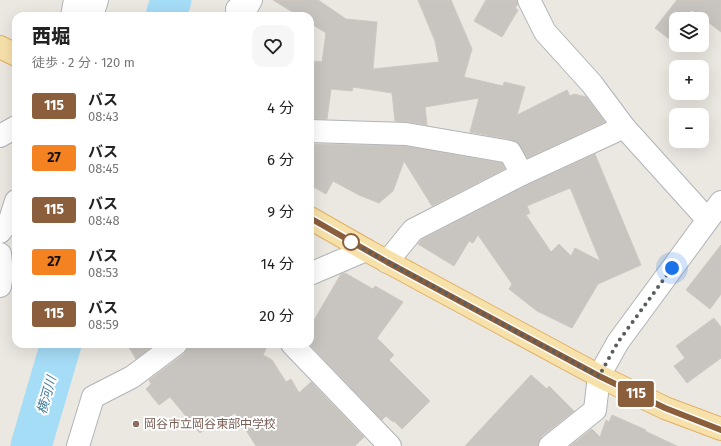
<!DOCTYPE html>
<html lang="ja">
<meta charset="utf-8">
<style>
:root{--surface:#fff;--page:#f6f6f6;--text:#222;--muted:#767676}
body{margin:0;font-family:"Fira Sans","Noto Sans JP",sans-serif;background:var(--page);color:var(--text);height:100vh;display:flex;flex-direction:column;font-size:15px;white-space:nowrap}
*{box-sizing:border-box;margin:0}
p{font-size:13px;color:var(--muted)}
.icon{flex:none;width:22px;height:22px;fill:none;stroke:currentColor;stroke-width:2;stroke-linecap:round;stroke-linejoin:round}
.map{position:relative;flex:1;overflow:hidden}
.drawer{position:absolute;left:12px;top:12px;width:302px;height:336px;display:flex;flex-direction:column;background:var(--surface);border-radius:12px;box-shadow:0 4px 16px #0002}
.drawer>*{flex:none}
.badge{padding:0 8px;border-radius:3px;font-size:14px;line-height:26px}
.tools{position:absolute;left:669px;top:12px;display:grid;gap:8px}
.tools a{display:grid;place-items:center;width:40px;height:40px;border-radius:8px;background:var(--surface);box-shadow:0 4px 16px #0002;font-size:20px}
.you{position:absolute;width:20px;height:20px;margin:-10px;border:3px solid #fff;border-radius:50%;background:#1a73e8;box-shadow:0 0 0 6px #1a73e833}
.map>.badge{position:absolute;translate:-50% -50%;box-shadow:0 0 0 2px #fff}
.round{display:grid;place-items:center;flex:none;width:42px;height:42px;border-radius:12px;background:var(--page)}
.overview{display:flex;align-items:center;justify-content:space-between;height:68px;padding:0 20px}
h1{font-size:19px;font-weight:800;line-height:30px}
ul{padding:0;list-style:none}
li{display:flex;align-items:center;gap:12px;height:52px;padding:0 20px}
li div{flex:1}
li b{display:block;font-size:15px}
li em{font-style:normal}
li .badge{min-width:44px;font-weight:700;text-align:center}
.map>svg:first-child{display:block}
</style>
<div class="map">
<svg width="721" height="446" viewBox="0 0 721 446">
<rect width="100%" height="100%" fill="#ebe7e1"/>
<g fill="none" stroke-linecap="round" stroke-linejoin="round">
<g stroke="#a5dcf6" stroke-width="41">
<path d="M166,16l5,-16"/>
<path d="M31,446l30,-102"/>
</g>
</g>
<g fill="#c8c4bf" stroke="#cfc8c0" fill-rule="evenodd">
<path d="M273,0h45l28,19 31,3 -4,47 66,-7 -4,-21 -17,-41h33l21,49 -8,28 39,9 1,-4 21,5 -8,28 50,-25 3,6 4,-2 12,3 19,25 -78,36 -10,-16 -5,-2 -42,-8 9,-34 -54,9 2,18 -19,-3 -13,-1 -3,-28 -39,-6 -1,4 -21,-2 -4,30h-17v-20l5,-38 7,1 4,-29 -16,-10v-7h-11z"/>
<path d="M486,0h31l1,4 -3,4 3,2 -16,27 -28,-16z"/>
<path d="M677,0h44v32l-29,-22 -7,9h-9v25l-21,-16z"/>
<path d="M310,144l95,2 97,17 3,6 -73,37 -28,-45 -11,30 -14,12 -20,-8 -26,-14 -7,13 -16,-9z"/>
<path d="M595,154l46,111 -43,19 -26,44 -35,-17 -28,-22 3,-5 -34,-49 -5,8 -4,-2 -15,25 -36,-22 3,-4 106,-55zM570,188l2,4 28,69 -25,-13 -4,8 -12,-12 -8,8 -25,-37 4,-2 -3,-7z"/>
<path d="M721,245v49l-11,15 -24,-19z"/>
<path d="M345,273l28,16 2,-3 28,16 -26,36 17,17 -5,5 41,41 -28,28 -8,-8 -1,1 -7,-6 -4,4 -72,-75v-18l31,-53z"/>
<path d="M714,318l7,9v31l-34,25 -13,-17 11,-8 -9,-12z"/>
<path d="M127,344h28l-19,15z"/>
<path d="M188,344h80l-5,11 9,5 14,22 5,-3 8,14 12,-11 53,55 -9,9h-99l-21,-33 -10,7 -4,-5 -21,18 -30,-36 -11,8 -13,-16 5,-5 -2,-4 35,-26 3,-5z"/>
<path d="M531,375l16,14 2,-3 25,25 -32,25 -3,5 -1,5h-73z"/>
<path d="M612,415l34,15 -1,1 32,15h-107l22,-17 8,8 6,-17 3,2z"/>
</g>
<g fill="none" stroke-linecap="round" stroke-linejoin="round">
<g stroke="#b1b4b7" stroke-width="24">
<g id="minor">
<path d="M529,0l16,32 47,52 32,43 83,92"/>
<path d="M237,9l8,2 6,-11"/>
<path d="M72,16l3,-16"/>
<path d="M92,16l5,-16"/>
<path d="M310,131l96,3 104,18 12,22 102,-47"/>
<path d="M0,136l16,-9"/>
<path d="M0,232l10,-12 6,-19"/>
<path d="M0,254l2,20 -2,12"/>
<path d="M387,262l26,-32 109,-56"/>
<path d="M310,274l56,-24"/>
<path d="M292,344l98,102"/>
<path d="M78,446l15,-49 39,-20 44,-33"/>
<path d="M550,446l45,-36 4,-34 19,-34 103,-140"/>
</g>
</g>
<g stroke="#e3af62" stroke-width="24">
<g id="major">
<path d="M0,47l16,8"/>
<path d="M310,218l56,32 233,126 66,32 56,21"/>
</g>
</g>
<use href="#minor" stroke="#fff" stroke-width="22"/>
<use href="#major" stroke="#f7e1aa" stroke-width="22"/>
</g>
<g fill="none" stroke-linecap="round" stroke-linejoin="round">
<g stroke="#fff" stroke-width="9">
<path id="line" d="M310,218l77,44 212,114 66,32 56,22"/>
</g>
<use href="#line" stroke="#8b5e3c" stroke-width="6"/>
<path stroke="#595d60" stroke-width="4" stroke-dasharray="0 7.2" d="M351,242l248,134 19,-34 54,-74"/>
</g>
<circle fill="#fff" stroke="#8b5e3c" stroke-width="2" cx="351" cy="242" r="8"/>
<circle fill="#8d6e63" stroke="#fff" stroke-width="1.5" cx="136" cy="424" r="4"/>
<g text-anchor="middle" stroke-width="4" stroke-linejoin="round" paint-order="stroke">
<g font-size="12" fill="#785e54" stroke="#fff" text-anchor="start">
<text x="144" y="428">岡谷市立岡谷東部中学校</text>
</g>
<g font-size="13" font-style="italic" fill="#427a9d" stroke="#fff">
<text transform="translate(46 395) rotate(-74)" y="5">横河川</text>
</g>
</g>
</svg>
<div class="tools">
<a><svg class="icon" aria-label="layers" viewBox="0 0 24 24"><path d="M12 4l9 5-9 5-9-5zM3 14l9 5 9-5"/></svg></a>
<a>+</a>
<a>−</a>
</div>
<div class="you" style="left:672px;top:268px"></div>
<b class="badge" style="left:636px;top:394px;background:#8b5e3c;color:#fff">115</b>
<section class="drawer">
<div class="overview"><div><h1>西堀</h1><p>徒歩 · 2 分 · 120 m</p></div><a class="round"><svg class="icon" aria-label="heart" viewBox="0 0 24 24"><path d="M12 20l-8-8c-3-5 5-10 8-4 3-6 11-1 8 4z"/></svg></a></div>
<ul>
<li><span class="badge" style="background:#8b5e3c;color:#fff">115</span><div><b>バス</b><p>08:43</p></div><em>4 分</em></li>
<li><span class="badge" style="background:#f58220;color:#111">27</span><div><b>バス</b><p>08:45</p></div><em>6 分</em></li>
<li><span class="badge" style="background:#8b5e3c;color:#fff">115</span><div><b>バス</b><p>08:48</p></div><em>9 分</em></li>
<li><span class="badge" style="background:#f58220;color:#111">27</span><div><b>バス</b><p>08:53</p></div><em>14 分</em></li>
<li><span class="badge" style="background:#8b5e3c;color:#fff">115</span><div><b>バス</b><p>08:59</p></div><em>20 分</em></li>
</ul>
</section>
</div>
